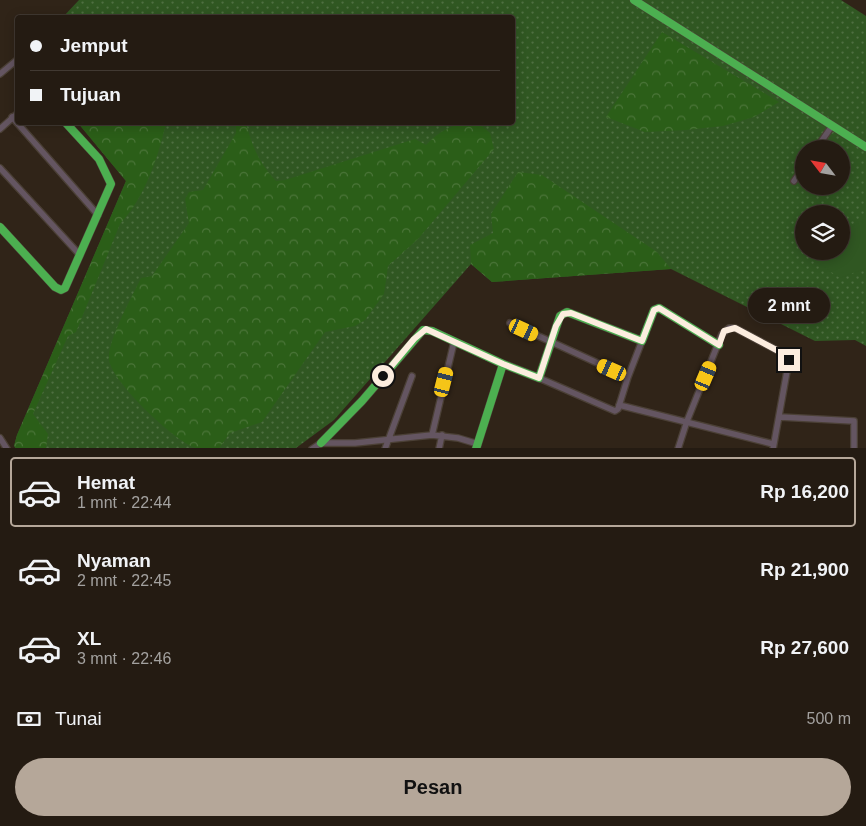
<!DOCTYPE html>
<html lang="id">
<meta charset="utf-8">
<style>
body{margin:0;font-family:Arial,sans-serif;background:#2c241b;color:#f1f3f6;height:100vh;display:flex;flex-direction:column;font-size:19px;white-space:nowrap}
*{box-sizing:border-box;margin:0}
p{font-size:16px;color:#a3a19f}
.icon{flex:none;width:28px;height:28px;fill:none;stroke:currentColor;stroke-width:2;stroke-linecap:round;stroke-linejoin:round}
.map{position:relative;height:448px;overflow:hidden}
.side{display:flex;flex-direction:column;background:#241b12;flex:1}
.side>*{flex:none}
.guide{position:absolute;left:15px;top:15px;width:500px;height:110px;border-radius:5px;box-shadow:0 2px 12px #0003,0 0 0 1px #413932;display:grid;align-content:center;height:110px;padding:0 15px;background:#241b12}
.needle{width:32px;rotate:301deg}
.tools{position:absolute;left:795px;top:140px;display:grid;gap:10px}
.tools a{display:grid;place-items:center;width:55px;height:55px;border-radius:50%;background:#241b12;box-shadow:0 2px 12px #0003,0 0 0 1px #413932;font-size:25px}
.end{position:absolute;width:22px;height:22px;margin:-11px;border:6px solid #fceddf;background:#111;box-shadow:0 0 0 2px #111}
.from{border-radius:50%}
.bubble{position:absolute;height:35px;border-radius:18px;background:#241b12;box-shadow:0 2px 12px #0003,0 0 0 1px #413932;font-size:16px;font-weight:700;line-height:35px;text-align:center}
.car{position:absolute;width:15px;height:30px;margin:-15px -8px;border-radius:6px;box-shadow:0 0 4px 1px #0007;background:linear-gradient(#f5c518 24%,#345 0 40%,#f5c518 0 76%,#345 0 86%,#f5c518 0)}
.guide b{display:flex;align-items:center;gap:18px;height:48px;font-size:19px}
.guide b+b{border-top:1px solid #413932}
.guide i{width:12px;height:12px;background:#f1f3f6}
ul{padding:9px 0 0;list-style:none}
li{display:flex;align-items:center;gap:15px;height:70px;margin:0 10px 8px;padding:0 5px;border:2px solid transparent;border-radius:5px}
li div{flex:1}
li b{display:block;font-size:19px}
li em{font-style:normal;font-weight:700}
li.on{border-color:#b5a799}
li>.icon{width:45px;height:45px;stroke-width:1.5}
.pay{display:flex;align-items:center;gap:12px;height:55px;padding:0 15px;font-size:19px}
.pay p{margin-inline-start:auto}
.cta{display:flex;gap:10px;margin-top:auto;padding:10px 15px}
.cta a{flex:1;height:58px;border-radius:30px;background:#b5a799;color:#111;font-size:20px;font-weight:700;line-height:58px;text-align:center}
.map>svg:first-child{display:block}
.grass{fill:url(#grass-dots);fill-rule:evenodd}
.forest{fill:url(#forest-crowns)}
.park{fill:#305722}
.lines{fill:none;stroke-linecap:round;stroke-linejoin:round}
.street-casing{stroke:#4b4036;stroke-width:8}
.fast-casing{stroke:#4b4036;stroke-width:9}
.street{stroke:#645561;stroke-width:5.5}
.fast{stroke:#4caf50;stroke-width:8}
.route{stroke:#fceddf;stroke-width:6}
</style>
<div class="map">
<svg width="866" height="449" viewBox="0 0 866 449">
<defs>
<pattern id="grass-dots" width="8" height="8" patternUnits="userSpaceOnUse" patternTransform="scale(1.25)"><rect width="8" height="8" fill="#305722"/><path d="M2 2h.1M6 6h.1" fill="none" stroke="#4f6f42" stroke-width="1.8" stroke-linecap="round"/></pattern>
<pattern id="forest-crowns" width="20" height="18" patternUnits="userSpaceOnUse" patternTransform="scale(1.25)"><rect width="20" height="18" fill="#2b5e18"/><path d="M2 6a3 3 0 1 1 6 0M12 15a3 3 0 1 1 6 0" fill="none" stroke="#4b7539"/></pattern>
</defs>
<rect width="100%" height="100%" fill="#302418"/>
<path class="grass" d="M 79,0 L 841,0 L 866,16 L 866,346 L 855,340 L 815,341 L 671,269 L 492,282 L 471,264 L 334,420 L 296,448 L 16,449 L 14,446 L 17,435 L 126,181 L 78,123 L 512,122 L 512,18 L 63,17 ZM 804,149 L 841,149 L 841,186 L 804,186 ZM 804,214 L 841,214 L 841,251 L 804,251 Z"/>
<path class="forest" d="M 662,32 L 779,102 L 754,117 L 723,126 L 686,130 L 645,132 L 606,117 Z
M 78,123 L 166,123 C 158,158 145,197 120,224 L 76,332 L 68,336 L 33,414 L 48,434 L 46,448 L 16,448 L 14,446 L 17,435 L 126,181 Z
M 236,123 L 246,123 C 252,146 259,163 276,181 L 285,180 L 415,139 L 426,145 C 441,129 456,122 478,123 L 490,133 L 494,149 L 418,239 L 388,266 L 384,294 L 365,320 L 355,326 L 325,332 L 262,422 L 230,433 L 219,448 C 212,449 202,449 196,448 C 175,442 112,382 109,360 C 107,341 132,297 141,278 L 152,276 L 189,223 L 185,199 L 189,192 L 203,190 L 236,133 Z
M 518,172 L 542,175 L 657,252 L 671,269 L 492,282 L 471,264 L 470,245 L 493,233 L 491,214 Z"/>
<path class="park" d="M 866,218 L 866,268 L 840,278 L 808,256 L 815,251 L 841,251 L 841,234 Z"/>
<g class="lines">
<g class="street-casing">
<path id="street" d="M 0,74 L 18,59
M 12,117 L 98,215
M 0,129 L 18,113
M 816,149 L 832,126
M 0,168 L 80,255
M 794,181 L 804,167
M 510,323 L 628,377
M 539,378 L 615,411 L 618,409 L 628,377 L 642,341
M 619,405 L 773,444
M 780,417 L 854,421 L 854,449
M 432,435 L 454,342
M 0,438 L 7,449
M 312,449 L 321,443 L 355,443 L 432,435 L 458,438 L 478,444
M 385,449 L 412,376
M 439,449 L 442,435
M 678,449 L 687,421 L 722,334 L 729,328 L 735,328 L 784,354 L 789,360 L 773,449"/>
</g>
<g class="fast-casing">
<path id="fast" d="M 634,0 L 866,147
M 0,227 L 55,287 L 61,290 L 65,288 L 111,184 L 99,159 L 65,122
M 321,443 L 362,401 L 423,330 L 432,331 L 503,364
M 476,449 L 503,364 L 539,378 L 560,316 L 567,312 L 642,341 L 654,310 L 659,308 L 719,345"/>
</g>
<use href="#street" class="street"/>
<use href="#fast" class="fast"/>
</g>
<g class="lines">
<path class="route" d="M 383,376 L 414,339 L 426,329 L 503,364 L 539,378 L 556,326 L 563,314 L 571,313 L 642,341 L 654,310 L 659,308 L 719,345 L 724,331 L 735,328 L 784,354 L 789,360"/>
</g>
</svg>
<div class="tools">
<a><svg class="needle" viewBox="-14 -14 28 28"><path d="M0-13l5 13h-10z" fill="#e53935"/><path d="M0 13l5-13h-10z" fill="#a3a19f"/></svg></a>
<a><svg class="icon" aria-label="layers" viewBox="0 0 24 24"><path d="M12 4l9 5-9 5-9-5zM3 14l9 5 9-5"/></svg></a>
</div>
<i class="end from" style="left:383px;top:376px"></i>
<i class="end" style="left:789px;top:360px"></i>
<div class="bubble" style="left:748px;top:288px;width:82px">2 mnt</div>
<i class="car" style="left:524px;top:330px;rotate:115deg"></i>
<i class="car" style="left:612px;top:370px;rotate:294deg"></i>
<i class="car" style="left:706px;top:376px;rotate:23deg"></i>
<i class="car" style="left:444px;top:382px;rotate:14deg"></i>
<div class="guide">
<b><i class="from"></i>Jemput</b>
<b><i></i>Tujuan</b>
</div>
</div>
<section class="side">
<ul>
<li class="on"><svg class="icon" aria-label="car" viewBox="0 0 24 24"><path d="M5 17H2v-5l4-1 3-4h7l3 4 3 1v5h-3M9 17h6M6 11h13"/><circle cx="7" cy="17" r="2"/><circle cx="17" cy="17" r="2"/></svg><div><b>Hemat</b><p>1 mnt · 22:44</p></div><em>Rp 16,200</em></li>
<li><svg class="icon" aria-label="car" viewBox="0 0 24 24"><path d="M5 17H2v-5l4-1 3-4h7l3 4 3 1v5h-3M9 17h6M6 11h13"/><circle cx="7" cy="17" r="2"/><circle cx="17" cy="17" r="2"/></svg><div><b>Nyaman</b><p>2 mnt · 22:45</p></div><em>Rp 21,900</em></li>
<li><svg class="icon" aria-label="car" viewBox="0 0 24 24"><path d="M5 17H2v-5l4-1 3-4h7l3 4 3 1v5h-3M9 17h6M6 11h13"/><circle cx="7" cy="17" r="2"/><circle cx="17" cy="17" r="2"/></svg><div><b>XL</b><p>3 mnt · 22:46</p></div><em>Rp 27,600</em></li>
</ul>
<div class="pay"><svg class="icon" aria-label="cash" viewBox="0 0 24 24"><path d="M3 7h18v10H3z"/><circle cx="12" cy="12" r="2"/></svg>Tunai<p>500 m</p></div>
<div class="cta"><a>Pesan</a></div>
</section>
